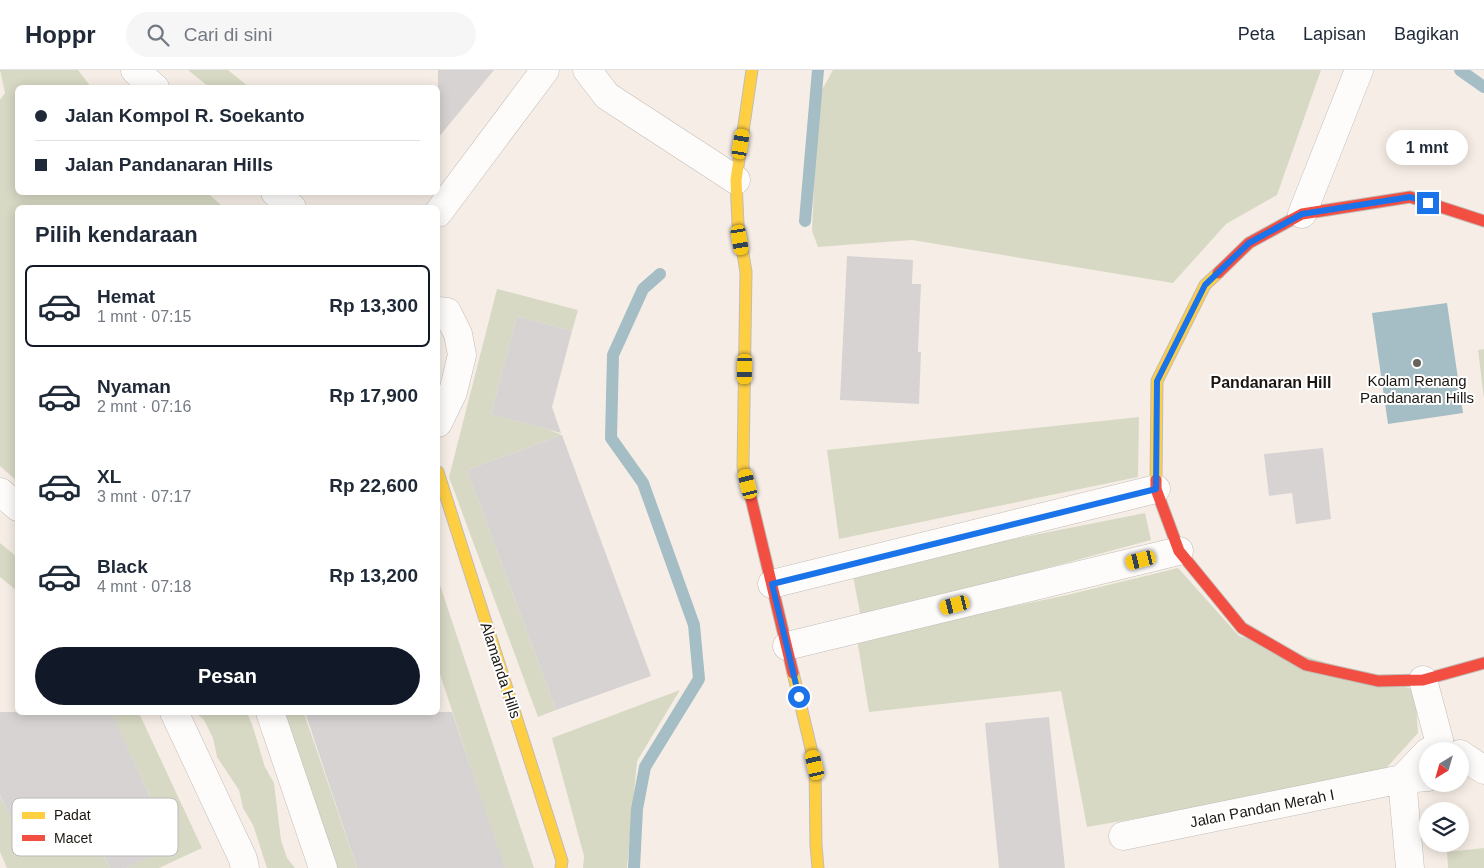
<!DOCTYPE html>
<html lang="id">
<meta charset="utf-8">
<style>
body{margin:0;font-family:Helvetica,sans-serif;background:#f6f6f7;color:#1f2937;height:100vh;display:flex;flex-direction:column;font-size:19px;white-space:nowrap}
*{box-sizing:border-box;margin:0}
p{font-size:16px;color:#747a83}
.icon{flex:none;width:28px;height:28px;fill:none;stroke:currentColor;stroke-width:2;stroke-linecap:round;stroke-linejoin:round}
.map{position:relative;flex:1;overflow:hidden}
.panel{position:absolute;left:15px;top:135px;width:425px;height:510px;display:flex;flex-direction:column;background:#fff;border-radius:8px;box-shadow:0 2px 12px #0003}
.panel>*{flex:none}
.hud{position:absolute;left:15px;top:15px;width:425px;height:110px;border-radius:8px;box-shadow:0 2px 12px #0003;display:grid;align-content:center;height:110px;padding:0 20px;background:#fff}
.needle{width:32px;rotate:217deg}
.controls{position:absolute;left:1419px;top:672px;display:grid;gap:10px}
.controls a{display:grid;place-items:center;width:50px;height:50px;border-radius:50%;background:#fff;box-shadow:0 2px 12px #0003;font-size:25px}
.end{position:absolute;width:22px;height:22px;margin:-11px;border:6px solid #1a73e8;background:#fff;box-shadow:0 0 0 2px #fff}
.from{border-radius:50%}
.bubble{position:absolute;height:35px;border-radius:18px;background:#fff;box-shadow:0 2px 12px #0003;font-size:16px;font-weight:700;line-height:35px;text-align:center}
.car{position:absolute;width:15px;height:30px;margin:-15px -8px;border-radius:6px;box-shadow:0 0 4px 1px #0007;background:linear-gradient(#f5c518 24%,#345 0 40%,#f5c518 0 76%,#345 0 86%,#f5c518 0)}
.hud b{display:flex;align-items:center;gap:18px;height:48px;font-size:19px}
.hud b+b{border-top:1px solid #e0e1e3}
.hud i{width:12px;height:12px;background:#1f2937}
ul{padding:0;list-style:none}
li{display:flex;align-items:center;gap:15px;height:82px;margin:0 10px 8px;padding:0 10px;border:2px solid transparent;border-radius:8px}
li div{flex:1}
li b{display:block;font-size:19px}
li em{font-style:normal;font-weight:700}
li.active{border-color:#111827}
li>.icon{width:45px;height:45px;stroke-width:1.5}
h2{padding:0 20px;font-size:22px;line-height:60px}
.action{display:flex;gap:10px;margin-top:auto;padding:10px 20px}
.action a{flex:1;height:58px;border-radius:30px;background:#111827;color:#fff;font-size:20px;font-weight:700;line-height:58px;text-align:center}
header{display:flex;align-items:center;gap:30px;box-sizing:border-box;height:70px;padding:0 25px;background:#fff;border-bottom:1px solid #e0e1e3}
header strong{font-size:24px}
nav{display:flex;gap:28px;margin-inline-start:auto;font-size:18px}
.search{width:350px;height:45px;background:#f6f6f7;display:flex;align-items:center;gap:12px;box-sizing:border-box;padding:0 18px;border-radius:28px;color:#747a83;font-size:19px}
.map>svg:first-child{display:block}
.green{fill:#d7d9c4}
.water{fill:#a5bdc4}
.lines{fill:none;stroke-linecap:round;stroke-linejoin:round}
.stream{stroke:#a5bdc4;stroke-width:12}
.building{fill:#d7d3d3}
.street-casing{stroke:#c2bcb6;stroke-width:29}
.slow-casing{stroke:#c2bcb6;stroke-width:13}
.jam-casing{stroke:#c2bcb6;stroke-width:13}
.street{stroke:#fefcfb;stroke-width:28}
.slow{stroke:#ffcf43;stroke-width:11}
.jam{stroke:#f24e42;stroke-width:11}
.route{stroke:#1a73e8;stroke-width:6}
.poi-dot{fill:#68625c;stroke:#fff;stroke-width:2}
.labels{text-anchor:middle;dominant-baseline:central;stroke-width:4;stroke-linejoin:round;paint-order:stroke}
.poi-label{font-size:15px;fill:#1b1611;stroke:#fff}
.street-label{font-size:15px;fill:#1b1611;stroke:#fff}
.neighbourhood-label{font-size:16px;font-weight:bold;fill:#1b1611;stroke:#fff}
.key{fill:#fff;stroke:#bbb9b8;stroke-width:1}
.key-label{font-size:14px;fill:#1b1611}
</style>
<header>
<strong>Hoppr</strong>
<div class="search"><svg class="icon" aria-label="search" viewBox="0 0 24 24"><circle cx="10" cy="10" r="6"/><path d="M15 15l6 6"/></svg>Cari di sini</div>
<nav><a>Peta</a><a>Lapisan</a><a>Bagikan</a></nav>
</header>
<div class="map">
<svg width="1484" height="798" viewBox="0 0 1484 798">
<rect width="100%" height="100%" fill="#f6eee6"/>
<path class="green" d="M 0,0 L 78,0 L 91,17 L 18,18 L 18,122 L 208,123 L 223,137 L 18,138 L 17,411 L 0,396 L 0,30 L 5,23 Z
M 188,0 L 228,0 L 249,17 L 209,17 Z
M 833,0 L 1321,0 L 1277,125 L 1226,154 L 1173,213 L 912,170 L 818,177 L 812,161 L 818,27 Z
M 497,219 L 578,240 L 572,261 L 517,246 L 491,344 L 547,359 L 562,365 L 467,400 L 556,640 L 538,647 L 449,407 Z
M 1484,279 L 1484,329 L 1478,280 Z
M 1139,347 L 1138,407 L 839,469 L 827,380 Z
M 1145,443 L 1151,470 L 861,548 L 852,501 Z
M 0,473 L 17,487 L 17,521 L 0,507 Z
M 1178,498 L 1239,566 L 1415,620 L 1418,663 L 1379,706 L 1087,757 L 1061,621 L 869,642 L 857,569 L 1067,525 Z
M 438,509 L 534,798 L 504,798 L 438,598 Z
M 680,620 L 637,691 L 627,798 L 583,798 L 584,786 L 552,668 Z
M 111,643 L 139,643 L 202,778 L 159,798 L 126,798 L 173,775 Z
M 196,643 L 247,643 L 252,654 L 265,697 L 274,713 L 281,770 L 287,788 L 295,798 L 267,798 L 253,755 L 243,738 L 239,720 L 217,687 L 213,668 L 204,650 Z
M 283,643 L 304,643 L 357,798 L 335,798 Z
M 0,726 L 22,772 L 83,743 L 110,798 L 7,798 L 0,782 Z
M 1484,778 L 1484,798 L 1448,798 L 1447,782 Z"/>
<path class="water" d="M 1447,233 L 1463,343 L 1388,354 L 1372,243 Z"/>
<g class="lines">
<path class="stream" d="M 1460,0 L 1484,17
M 805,151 L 818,0
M 634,798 L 637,739 L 645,697 L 699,609 L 694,555 L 643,413 L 611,368 L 613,285 L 643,219 L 660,204"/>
</g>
<path class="building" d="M 438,0 L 494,0 L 438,68 Z
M 847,186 L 913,190 L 912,214 L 921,214 L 918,282 L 921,282 L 919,334 L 840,330 Z
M 517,246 L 572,261 L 552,337 L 561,363 L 491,344 Z
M 562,365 L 651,606 L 556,640 L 467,400 Z
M 1323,378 L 1331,449 L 1296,454 L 1292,423 L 1269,426 L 1264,384 Z
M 0,642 L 111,642 L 173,776 L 126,798 L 110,798 L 84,743 L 21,772 L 0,725 Z
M 305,642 L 452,642 L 505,798 L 357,798 Z
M 1049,647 L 1065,798 L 999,798 L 985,653 Z"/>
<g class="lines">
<g class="street-casing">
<path id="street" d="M 135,0 L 155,18
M 587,0 L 607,26 L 736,110
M 275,122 L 292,138
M 438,143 L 545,0
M 1302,144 L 1359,0
M 438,241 L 447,242 L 458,264 L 462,285 L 453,322 L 438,353
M 0,422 L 18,437
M 772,514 L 1156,419
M 787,576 L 1179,481
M 1423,610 L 1439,670
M 174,642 L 243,789 L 245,798
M 270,642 L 323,798
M 1460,684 L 1484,700
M 1123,766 L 1402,709 L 1428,707
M 1410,798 L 1402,709 L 1428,682"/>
</g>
<g class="slow-casing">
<path id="slow" d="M 438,402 L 562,791 L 561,798
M 1156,410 L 1157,311 L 1205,215 L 1218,203
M 749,420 L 743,397 L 746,202 L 738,154 L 736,110 L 752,0
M 793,603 L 815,695 L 816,775 L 818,798"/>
</g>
<g class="jam-casing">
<path id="jam" d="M 1218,203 L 1249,173 L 1302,144 L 1410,127 L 1484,151
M 1156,410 L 1156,419 L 1179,481 L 1242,558 L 1306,595 L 1378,611 L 1423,610 L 1484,593
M 749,420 L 793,603"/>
</g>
<use href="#street" class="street"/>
<use href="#slow" class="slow"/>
<use href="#jam" class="jam"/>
</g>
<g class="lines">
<path class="route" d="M 799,627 L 772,514 L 1156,419 L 1157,311 L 1205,215 L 1249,173 L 1302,144 L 1410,127 L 1428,133"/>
</g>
<circle class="poi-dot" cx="1417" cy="293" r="5"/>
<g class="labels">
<g class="poi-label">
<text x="1417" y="310">Kolam Renang<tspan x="1417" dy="17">Pandanaran Hills</tspan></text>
</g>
<g class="street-label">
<text transform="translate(501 600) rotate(72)">Alamanda Hills</text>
<text transform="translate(1262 738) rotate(-11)">Jalan Pandan Merah I</text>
</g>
<g class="neighbourhood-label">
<text x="1271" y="312">Pandanaran Hill</text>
</g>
</g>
<rect x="12" y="728" width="166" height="58" rx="8" class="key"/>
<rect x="22" y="742" width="23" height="7" fill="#ffcf43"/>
<rect x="22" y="765" width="23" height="6" fill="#f24e42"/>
<g class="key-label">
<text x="54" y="750">Padat</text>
<text x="54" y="773">Macet</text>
</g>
</svg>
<div class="controls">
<a><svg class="needle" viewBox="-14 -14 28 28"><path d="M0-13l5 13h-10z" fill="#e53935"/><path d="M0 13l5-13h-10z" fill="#747a83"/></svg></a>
<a><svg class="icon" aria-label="layers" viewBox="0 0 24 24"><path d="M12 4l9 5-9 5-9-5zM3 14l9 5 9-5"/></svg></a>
</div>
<i class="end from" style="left:799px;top:627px"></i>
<i class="end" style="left:1428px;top:133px"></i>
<div class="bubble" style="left:1386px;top:60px;width:82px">1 mnt</div>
<i class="car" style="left:741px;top:74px;rotate:9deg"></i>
<i class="car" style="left:740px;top:170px;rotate:170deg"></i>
<i class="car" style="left:745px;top:299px;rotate:181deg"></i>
<i class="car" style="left:748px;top:414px;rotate:346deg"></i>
<i class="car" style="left:1141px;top:490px;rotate:256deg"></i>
<i class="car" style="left:955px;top:535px;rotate:256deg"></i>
<i class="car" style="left:815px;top:695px;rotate:347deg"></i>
<div class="hud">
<b><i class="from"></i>Jalan Kompol R. Soekanto</b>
<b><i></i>Jalan Pandanaran Hills</b>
</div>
<section class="panel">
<h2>Pilih kendaraan</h2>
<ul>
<li class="active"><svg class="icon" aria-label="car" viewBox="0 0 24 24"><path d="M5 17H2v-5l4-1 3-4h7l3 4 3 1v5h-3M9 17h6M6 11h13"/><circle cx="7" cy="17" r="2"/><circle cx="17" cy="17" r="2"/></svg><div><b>Hemat</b><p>1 mnt · 07:15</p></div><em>Rp 13,300</em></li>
<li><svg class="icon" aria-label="car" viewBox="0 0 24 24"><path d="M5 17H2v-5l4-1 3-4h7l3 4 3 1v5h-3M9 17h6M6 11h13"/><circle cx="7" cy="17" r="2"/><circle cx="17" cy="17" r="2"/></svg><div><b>Nyaman</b><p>2 mnt · 07:16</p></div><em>Rp 17,900</em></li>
<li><svg class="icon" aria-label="car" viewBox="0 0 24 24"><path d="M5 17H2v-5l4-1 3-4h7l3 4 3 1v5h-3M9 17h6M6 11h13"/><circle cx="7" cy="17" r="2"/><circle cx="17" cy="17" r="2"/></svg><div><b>XL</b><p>3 mnt · 07:17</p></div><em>Rp 22,600</em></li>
<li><svg class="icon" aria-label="car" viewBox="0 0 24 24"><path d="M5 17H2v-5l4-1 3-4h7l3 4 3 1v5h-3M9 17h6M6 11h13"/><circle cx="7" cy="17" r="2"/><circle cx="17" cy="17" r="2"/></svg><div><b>Black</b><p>4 mnt · 07:18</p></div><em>Rp 13,200</em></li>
</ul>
<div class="action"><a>Pesan</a></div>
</section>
</div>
